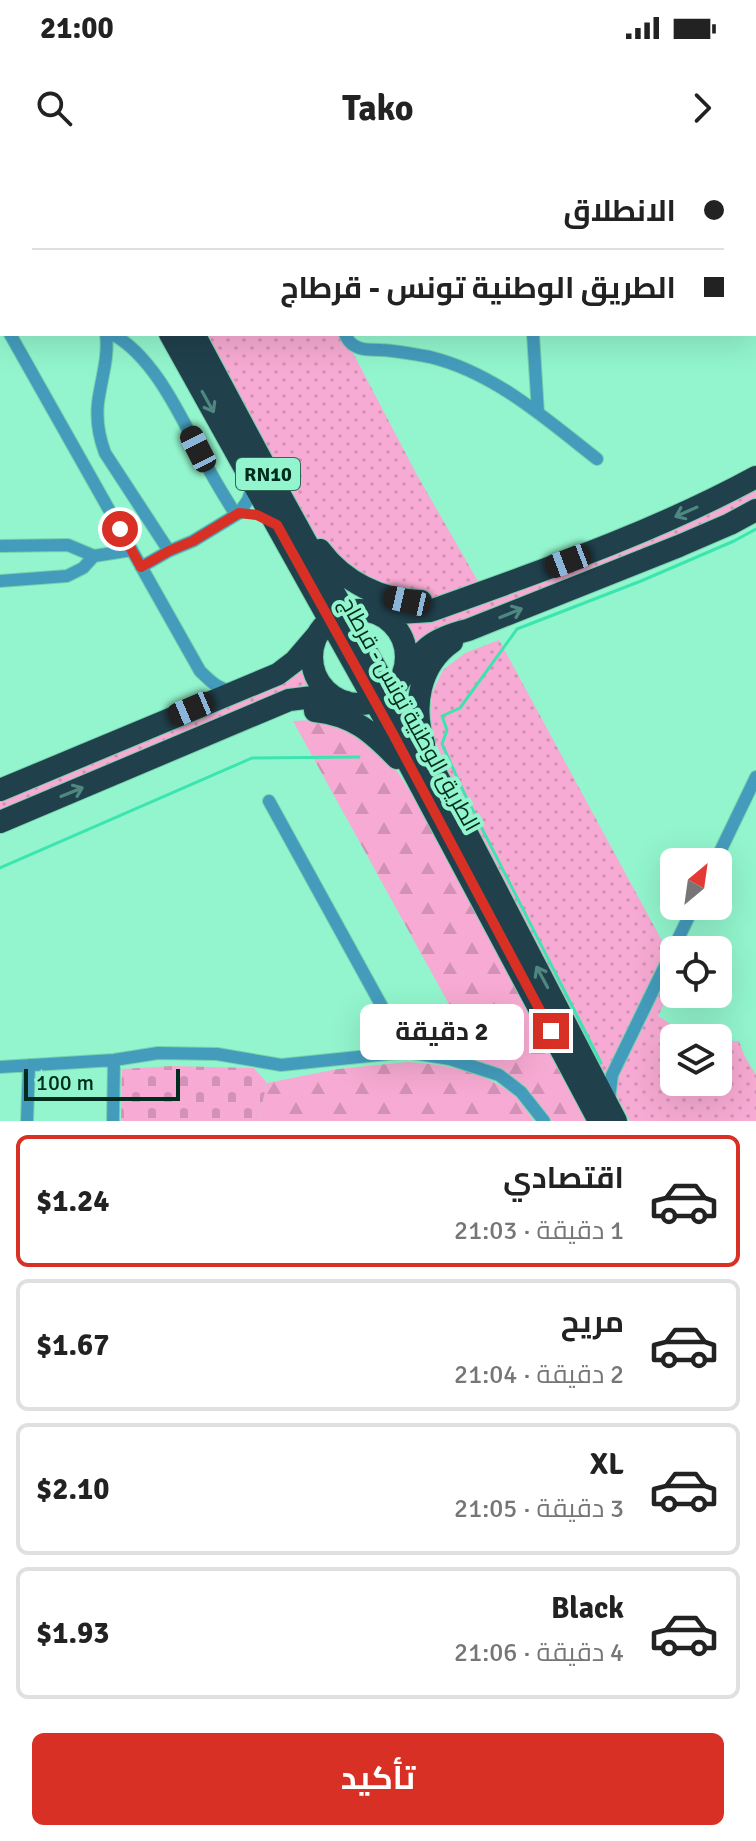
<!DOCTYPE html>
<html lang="ar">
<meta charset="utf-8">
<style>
body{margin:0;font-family:Signika,Cairo,sans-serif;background:#f6f6f6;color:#222;direction:rtl;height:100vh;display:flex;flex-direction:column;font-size:30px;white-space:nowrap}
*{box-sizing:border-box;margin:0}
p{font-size:26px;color:#767676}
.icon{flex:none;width:44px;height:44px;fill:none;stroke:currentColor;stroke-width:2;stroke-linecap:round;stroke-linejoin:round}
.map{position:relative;height:961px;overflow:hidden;direction:ltr}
.details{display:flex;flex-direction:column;background:#fff;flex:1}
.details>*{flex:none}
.banner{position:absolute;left:0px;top:0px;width:756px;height:176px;box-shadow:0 8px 32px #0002;direction:rtl;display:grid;align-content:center;height:176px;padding:0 32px;background:#fff}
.needle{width:52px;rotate:29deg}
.tools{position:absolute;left:660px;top:688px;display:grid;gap:16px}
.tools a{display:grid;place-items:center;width:72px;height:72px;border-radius:12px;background:#fff;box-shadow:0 8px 32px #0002;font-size:40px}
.scale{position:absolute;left:24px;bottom:20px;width:156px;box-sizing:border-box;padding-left:8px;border:4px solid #002c1e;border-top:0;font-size:22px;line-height:28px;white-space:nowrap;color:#002c1e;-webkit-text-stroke:6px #92f5cd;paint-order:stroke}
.end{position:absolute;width:36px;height:36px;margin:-18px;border:10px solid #d93025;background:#fff;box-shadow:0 0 0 4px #fff}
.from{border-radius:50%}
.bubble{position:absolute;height:56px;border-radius:12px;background:#fff;box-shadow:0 8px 32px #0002;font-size:26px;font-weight:700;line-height:56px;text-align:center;direction:rtl}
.car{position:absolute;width:24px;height:48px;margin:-24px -12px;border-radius:10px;box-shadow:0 0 6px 2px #0007;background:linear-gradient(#222 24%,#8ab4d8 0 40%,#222 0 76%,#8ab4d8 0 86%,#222 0)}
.banner b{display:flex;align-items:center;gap:28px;height:76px;font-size:30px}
.banner b+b{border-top:2px solid #e0e0e0}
.banner i{width:20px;height:20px;background:#222}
ul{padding:14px 0 0;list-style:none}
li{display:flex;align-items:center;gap:24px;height:132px;margin:0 16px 12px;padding:0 16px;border:4px solid #e0e0e0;border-radius:12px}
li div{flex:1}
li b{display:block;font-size:30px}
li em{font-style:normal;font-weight:700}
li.selected{border-color:#d93025}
li>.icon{width:72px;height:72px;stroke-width:1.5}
.button{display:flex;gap:16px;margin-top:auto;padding:16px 32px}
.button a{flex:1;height:92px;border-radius:12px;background:#d93025;color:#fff;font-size:32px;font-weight:700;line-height:92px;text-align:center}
.status{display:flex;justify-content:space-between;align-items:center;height:56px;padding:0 40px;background:#fff;direction:ltr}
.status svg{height:22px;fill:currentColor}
header{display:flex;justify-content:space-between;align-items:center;height:104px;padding:0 32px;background:#fff;font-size:36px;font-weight:700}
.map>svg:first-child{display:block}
.built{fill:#7decc1}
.grass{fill:url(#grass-dots)}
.forest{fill:url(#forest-firs)}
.cemetery{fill:url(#cemetery-stones)}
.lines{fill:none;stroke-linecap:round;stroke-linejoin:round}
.stream{stroke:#3ce5af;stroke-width:3}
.street-casing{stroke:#78d1ae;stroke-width:14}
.highway-casing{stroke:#78d1ae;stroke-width:24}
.street{stroke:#449cbd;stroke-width:12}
.highway{stroke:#20404c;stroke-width:22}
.oneway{stroke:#4e8880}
.route{stroke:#d93025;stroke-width:10}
.labels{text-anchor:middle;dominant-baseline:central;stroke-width:8;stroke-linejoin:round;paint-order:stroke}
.shield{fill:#92f5cd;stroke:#2c6852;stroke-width:2}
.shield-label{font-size:20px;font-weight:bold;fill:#002c1e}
.street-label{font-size:22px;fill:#002c1e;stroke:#92f5cd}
</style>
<div class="status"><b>21:00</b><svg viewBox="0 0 49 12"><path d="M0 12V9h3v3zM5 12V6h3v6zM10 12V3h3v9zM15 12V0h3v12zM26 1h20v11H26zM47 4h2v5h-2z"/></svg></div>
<header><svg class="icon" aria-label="forward" viewBox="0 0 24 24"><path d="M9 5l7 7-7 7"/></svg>Tako<svg class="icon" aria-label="search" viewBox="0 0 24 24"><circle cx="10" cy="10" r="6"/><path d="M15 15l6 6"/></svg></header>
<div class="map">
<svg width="756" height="961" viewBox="0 0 756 961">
<defs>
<pattern id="grass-dots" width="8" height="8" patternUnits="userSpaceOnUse" patternTransform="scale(2)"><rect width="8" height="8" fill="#f7aad3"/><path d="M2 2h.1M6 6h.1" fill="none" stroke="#d292b5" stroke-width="1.8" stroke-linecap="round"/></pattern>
<pattern id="forest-firs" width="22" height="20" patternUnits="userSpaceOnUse" patternTransform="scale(2)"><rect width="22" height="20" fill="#f7aad3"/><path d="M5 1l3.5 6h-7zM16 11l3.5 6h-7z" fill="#d292b5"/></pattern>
<pattern id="cemetery-stones" width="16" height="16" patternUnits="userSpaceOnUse" patternTransform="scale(2)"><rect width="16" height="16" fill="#f7aad3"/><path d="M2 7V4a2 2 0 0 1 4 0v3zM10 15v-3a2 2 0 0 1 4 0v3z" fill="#d292b5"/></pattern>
</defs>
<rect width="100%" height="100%" fill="#92f5cd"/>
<path class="built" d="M 554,0 L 693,0 L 693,2 L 553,2 Z"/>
<path class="grass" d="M 106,0 L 250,0 L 251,2 L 107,2 Z
M 203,174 L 343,174 L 417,315 L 479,423 L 443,438 L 406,438 L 330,398 L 285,326 Z
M 756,324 L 756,342 L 412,488 L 399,460 Z
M 499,480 L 674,803 L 674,823 L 658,856 L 692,878 L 674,878 L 674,922 L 718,922 L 718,881 L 739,881 L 744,895 L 756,915 L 756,961 L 630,961 L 460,640 L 432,574 L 430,557 L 432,533 L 443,510 L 465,493 Z
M 304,503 L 309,519 L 317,532 L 0,655 L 0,637 Z"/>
<path class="forest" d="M 315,560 L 353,571 L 393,605 L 429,661 L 590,961 L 551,961 L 525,929 L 415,884 L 461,866 L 293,561 Z
M 408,902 C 444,904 487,912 515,936 C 522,943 528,953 534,961 L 258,961 L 267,923 L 338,909 Z"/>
<path class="cemetery" d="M 172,906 L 254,908 L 267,923 L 258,961 L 121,961 L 122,909 Z"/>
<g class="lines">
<path class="stream" d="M 0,708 L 252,598 L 359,597
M 601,903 L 466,637 L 442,584 L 447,570 L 442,556 L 460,548 L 517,469 L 641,421 L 734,381 L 756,369"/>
<g class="street-casing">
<path id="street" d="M 257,0 L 258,2
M 543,2 L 543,0
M 754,106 L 756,106
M 0,156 L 2,160
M 10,174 L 200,511 C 210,521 218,529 232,531
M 106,174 C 109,198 101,219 98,243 C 96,261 99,277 105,293 L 169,391
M 112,174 C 156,197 184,264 207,306 C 216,323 226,339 236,355
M 345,174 C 348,180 350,184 357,187 C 364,191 373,189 381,190 C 397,191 414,194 430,197 C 495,213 546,259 597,299
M 533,174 L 538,253
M 0,386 L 68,385 L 94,396 L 132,390
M 141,407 L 169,391 L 193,381 L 239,353 L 248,340 L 253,324
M 0,421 L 67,416 L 83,408 L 94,396
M 269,641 L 407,892
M 715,702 L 756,617
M 0,907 L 114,900 L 158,893 L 217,894 L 281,905 L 407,892 L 450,899 L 499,915 L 521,932 L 544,961
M 609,940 L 612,915 L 694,746
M 27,961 L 29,905
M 113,961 L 114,900"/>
</g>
<g class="highway-casing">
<path id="highway" d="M 70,0 L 72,2
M 94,0 L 95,2
M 170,174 L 393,574 L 599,961
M 194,174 L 279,333 L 407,565 L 431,604 L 616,961
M 320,390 C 343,421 381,441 421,441
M312 497a47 47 0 1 1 94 0a47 47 0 1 1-94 0Z
M 373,452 L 399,453 L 430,451 C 541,411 653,373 756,317
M 400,520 C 422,490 430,479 468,470 L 679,386 L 730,364 L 756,350
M 315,551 C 353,555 372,572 397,598
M 424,584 C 412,547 419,505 452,482
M 0,630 L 278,514 L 295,501 L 319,473
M 0,662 L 289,540 L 313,537 L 346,542"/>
</g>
<use href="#street" class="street"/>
<use href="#highway" class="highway"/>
</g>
<defs><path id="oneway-shaft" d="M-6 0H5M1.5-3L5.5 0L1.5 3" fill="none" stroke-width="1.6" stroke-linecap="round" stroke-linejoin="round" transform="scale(2)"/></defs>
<g class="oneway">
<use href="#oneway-shaft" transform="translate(208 242) rotate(61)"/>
<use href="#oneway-shaft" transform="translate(686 352) rotate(156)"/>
<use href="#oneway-shaft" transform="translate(511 453) rotate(-22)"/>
<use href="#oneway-shaft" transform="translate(72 632) rotate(-22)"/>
<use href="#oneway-shaft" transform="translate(542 817) rotate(-118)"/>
</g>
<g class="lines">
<path class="route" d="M 120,369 L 141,407 L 169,391 L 193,381 L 239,353 L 257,355 L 277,365 L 393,574 L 551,871"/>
</g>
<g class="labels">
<rect class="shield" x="236" y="298" width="64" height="32" rx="6"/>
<g class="shield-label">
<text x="268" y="314">RN10</text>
</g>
<g class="street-label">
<text transform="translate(410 554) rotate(61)">الطريق الوطنية تونس - قرطاج</text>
</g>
</g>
</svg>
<div class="tools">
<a><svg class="needle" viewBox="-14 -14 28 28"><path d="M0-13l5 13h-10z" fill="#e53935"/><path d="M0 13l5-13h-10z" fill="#767676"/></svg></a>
<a><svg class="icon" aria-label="locate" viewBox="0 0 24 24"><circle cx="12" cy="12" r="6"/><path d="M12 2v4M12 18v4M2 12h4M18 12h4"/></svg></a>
<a><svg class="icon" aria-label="layers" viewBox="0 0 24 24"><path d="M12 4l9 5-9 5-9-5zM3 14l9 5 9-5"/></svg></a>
</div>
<div class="scale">100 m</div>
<i class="end from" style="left:120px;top:369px"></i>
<i class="end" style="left:551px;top:871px"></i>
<div class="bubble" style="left:360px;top:844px;width:164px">2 دقيقة</div>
<i class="car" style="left:198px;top:289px;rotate:333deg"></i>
<i class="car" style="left:568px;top:401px;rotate:249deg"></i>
<i class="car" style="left:407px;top:441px;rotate:283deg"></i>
<i class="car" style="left:191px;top:549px;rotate:247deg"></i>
<div class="banner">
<b><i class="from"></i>الانطلاق</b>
<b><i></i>الطريق الوطنية تونس - قرطاج</b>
</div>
</div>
<section class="details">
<ul>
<li class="selected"><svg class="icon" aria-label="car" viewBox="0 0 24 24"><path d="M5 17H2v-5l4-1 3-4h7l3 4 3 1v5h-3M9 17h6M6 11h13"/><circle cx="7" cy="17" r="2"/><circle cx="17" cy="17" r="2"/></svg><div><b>اقتصادي</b><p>1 دقيقة · 21:03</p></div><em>$1.24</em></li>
<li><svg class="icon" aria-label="car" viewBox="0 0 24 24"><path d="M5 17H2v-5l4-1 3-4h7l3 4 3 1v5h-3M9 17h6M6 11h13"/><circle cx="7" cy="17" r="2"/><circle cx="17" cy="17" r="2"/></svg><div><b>مريح</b><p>2 دقيقة · 21:04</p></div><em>$1.67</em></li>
<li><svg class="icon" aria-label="car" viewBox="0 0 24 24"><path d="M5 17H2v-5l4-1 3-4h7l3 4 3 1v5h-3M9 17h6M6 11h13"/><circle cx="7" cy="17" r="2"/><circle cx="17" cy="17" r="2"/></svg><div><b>XL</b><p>3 دقيقة · 21:05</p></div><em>$2.10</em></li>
<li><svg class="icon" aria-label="car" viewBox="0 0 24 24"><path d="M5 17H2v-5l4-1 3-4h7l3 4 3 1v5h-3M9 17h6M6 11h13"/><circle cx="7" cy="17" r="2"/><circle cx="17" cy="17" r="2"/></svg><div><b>Black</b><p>4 دقيقة · 21:06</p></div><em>$1.93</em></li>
</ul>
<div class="button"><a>تأكيد</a></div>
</section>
